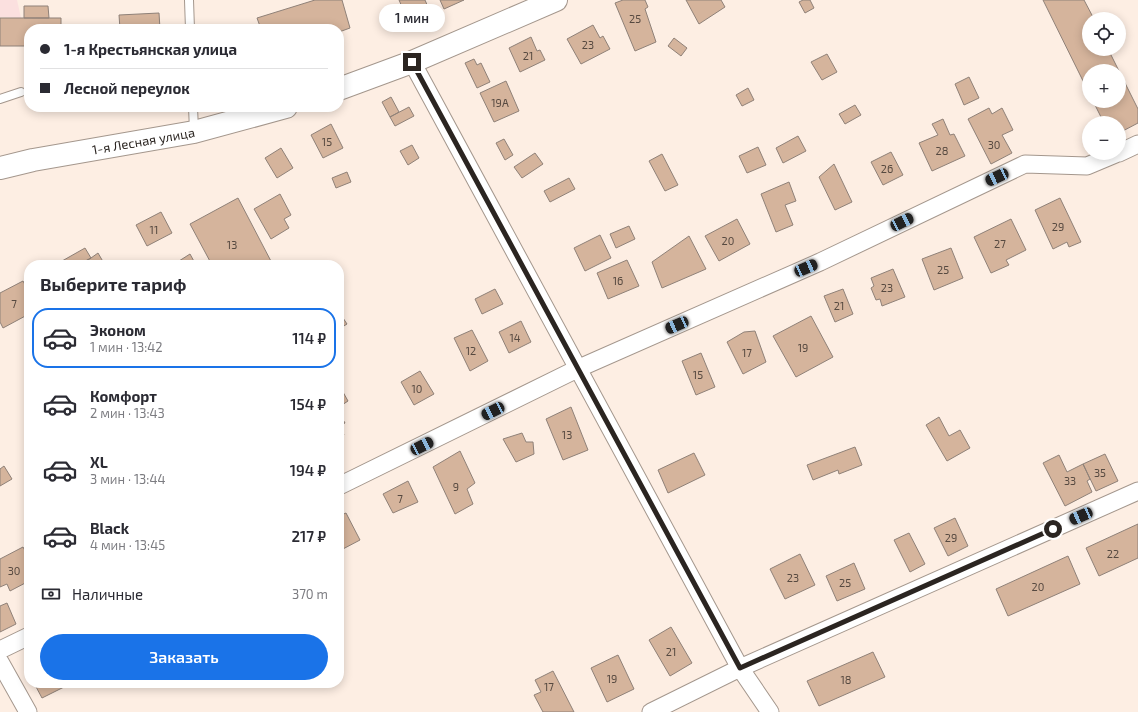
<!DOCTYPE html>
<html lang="ru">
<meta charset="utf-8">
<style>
body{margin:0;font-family:"Exo 2",sans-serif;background:#f2f2f3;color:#2b2b33;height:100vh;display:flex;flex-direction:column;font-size:15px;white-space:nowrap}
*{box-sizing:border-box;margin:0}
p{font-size:13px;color:#7c7c81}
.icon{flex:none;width:22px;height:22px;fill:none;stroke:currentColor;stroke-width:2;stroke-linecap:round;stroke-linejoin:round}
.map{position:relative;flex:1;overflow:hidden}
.drawer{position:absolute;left:24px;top:260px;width:320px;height:428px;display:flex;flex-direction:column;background:#fff;border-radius:16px;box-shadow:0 2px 10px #0003}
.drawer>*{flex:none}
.top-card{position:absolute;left:24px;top:24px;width:320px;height:88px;border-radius:16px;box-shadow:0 2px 10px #0003;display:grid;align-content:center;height:88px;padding:0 16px;background:#fff}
.fabs{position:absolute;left:1082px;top:12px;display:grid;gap:8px}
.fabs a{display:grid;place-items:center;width:44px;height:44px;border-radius:50%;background:#fff;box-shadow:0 2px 10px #0003;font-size:20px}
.end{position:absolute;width:18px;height:18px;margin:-9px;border:5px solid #2b2521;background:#fff;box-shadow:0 0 0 2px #fff}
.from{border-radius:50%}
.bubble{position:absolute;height:28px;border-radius:14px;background:#fff;box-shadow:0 2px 10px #0003;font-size:13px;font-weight:600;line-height:28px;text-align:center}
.car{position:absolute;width:12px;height:24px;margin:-12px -6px;border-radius:5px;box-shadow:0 0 3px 1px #0007;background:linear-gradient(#222 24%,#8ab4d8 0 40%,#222 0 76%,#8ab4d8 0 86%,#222 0)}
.top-card b{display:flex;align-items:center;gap:14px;height:38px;font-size:15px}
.top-card b+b{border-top:1px solid #e1e1e2}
.top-card i{width:10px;height:10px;background:#2b2b33}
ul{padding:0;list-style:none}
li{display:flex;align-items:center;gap:12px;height:60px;margin:0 8px 6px;padding:0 8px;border:2px solid transparent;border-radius:16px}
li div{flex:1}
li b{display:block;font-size:15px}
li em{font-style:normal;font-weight:600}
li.on{border-color:#1a73e8}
li>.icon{width:36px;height:36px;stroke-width:1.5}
h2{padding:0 16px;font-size:18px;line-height:48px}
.pay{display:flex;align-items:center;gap:10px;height:44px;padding:0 16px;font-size:15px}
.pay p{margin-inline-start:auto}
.primary-button{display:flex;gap:8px;margin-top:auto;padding:8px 16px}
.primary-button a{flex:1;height:46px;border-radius:24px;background:#1a73e8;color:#fff;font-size:16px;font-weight:600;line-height:46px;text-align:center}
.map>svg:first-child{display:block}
.industrial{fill:#fbe0df}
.building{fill:#d5b49c;stroke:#8f8178}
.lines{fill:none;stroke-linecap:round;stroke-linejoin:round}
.service-casing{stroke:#a4978d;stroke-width:10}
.minor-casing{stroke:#a4978d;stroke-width:19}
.secondary-casing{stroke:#a4978d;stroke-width:24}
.service{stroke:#fff;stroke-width:8}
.minor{stroke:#fff;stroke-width:17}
.secondary{stroke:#fff;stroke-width:22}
.route{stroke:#2b2521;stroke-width:5}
.labels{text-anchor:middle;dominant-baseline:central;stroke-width:3;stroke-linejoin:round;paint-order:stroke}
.number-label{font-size:11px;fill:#564940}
.street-label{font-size:13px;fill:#2b2521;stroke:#fefefe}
</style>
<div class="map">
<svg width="1138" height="712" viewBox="0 0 1138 712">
<rect width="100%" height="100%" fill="#fdeee3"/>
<path class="industrial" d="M 0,0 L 17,0 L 21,18 L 0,17 Z"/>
<path class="building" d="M 315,0 L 342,0 L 350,28 L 339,32 L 339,29 L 261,29 L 257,18 Z
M 399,0 L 425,0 L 431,14 L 414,22 L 410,15 L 406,16 Z
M 440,0 L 464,0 L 444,9 Z
M 623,0 L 645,0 L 648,7 L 645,9 L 656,42 L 635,51 L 615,3 Z
M 686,0 L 721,0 L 725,7 L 699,24 Z
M 803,0 L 810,0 L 814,8 L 805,13 L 799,2 Z
M 1043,0 L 1084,0 L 1094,19 L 1089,19 L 1089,49 L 1108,49 L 1138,109 L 1138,123 L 1119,133 L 1119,123 L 1104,123 L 1093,101 L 1119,101 L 1119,71 L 1089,71 L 1089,93 Z
M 24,6 L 48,6 L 49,18 L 24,18 Z
M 159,13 L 160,29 L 120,29 L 119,15 Z
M 0,18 L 61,18 L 61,29 L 29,29 L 29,46 L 0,46 Z
M 593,25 L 600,38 L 603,36 L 610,49 L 581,64 L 567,39 Z
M 531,37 L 537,51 L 540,50 L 545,60 L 520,72 L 509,48 Z
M 674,38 L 687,48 L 681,56 L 668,46 Z
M 827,54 L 837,72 L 822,80 L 811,62 Z
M 474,59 L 477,65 L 481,63 L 490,82 L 477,88 L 465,63 Z
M 969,77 L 979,98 L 964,105 L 955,84 Z
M 506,81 L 519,111 L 494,122 L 480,93 Z
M 748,88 L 754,100 L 742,106 L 736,95 Z
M 391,97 L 399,112 L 390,117 L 382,102 Z
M 855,105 L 861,115 L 845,124 L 839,114 Z
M 409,107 L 414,116 L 395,126 L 390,117 Z
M 989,108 L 992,114 L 1002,108 L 1013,130 L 1002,135 L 1012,153 L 991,164 L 968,119 Z
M 943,119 L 950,135 L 954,134 L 965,156 L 932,171 L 919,143 L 938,135 L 932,124 Z
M 331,124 L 343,148 L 323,158 L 311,135 Z
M 798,136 L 806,151 L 783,163 L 776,148 Z
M 504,139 L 513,155 L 505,160 L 496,143 Z
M 412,145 L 419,158 L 408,165 L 400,151 Z
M 758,147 L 766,165 L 747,173 L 739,156 Z
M 281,148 L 293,168 L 277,178 L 265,158 Z
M 891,152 L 903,175 L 883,185 L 871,162 Z
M 535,153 L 543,164 L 522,178 L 514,167 Z
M 662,154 L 678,185 L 665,191 L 649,161 Z
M 834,164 L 852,202 L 835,210 L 819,177 Z
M 347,172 L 351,182 L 336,188 L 332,178 Z
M 569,178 L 575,189 L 550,202 L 544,191 Z
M 789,182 L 796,201 L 785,205 L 793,225 L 776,232 L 761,194 Z
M 280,194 L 291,215 L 284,219 L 289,228 L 271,239 L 254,209 Z
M 238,198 L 273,265 L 212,265 L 190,224 Z
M 1060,198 L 1081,242 L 1069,247 L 1067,242 L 1053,249 L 1035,210 Z
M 161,212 L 172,233 L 147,246 L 136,225 Z
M 737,219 L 750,244 L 719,261 L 705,236 Z
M 1011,219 L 1026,250 L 1006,260 L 1009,265 L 991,273 L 974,237 Z
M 629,226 L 635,239 L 616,248 L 610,234 Z
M 600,235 L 611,258 L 585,271 L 574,248 Z
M 689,236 L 706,269 L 662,288 L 652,262 Z
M 85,248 L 91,258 L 78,265 L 55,265 Z
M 951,248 L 963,278 L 934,290 L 922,259 Z
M 98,253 L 105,265 L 78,265 L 91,258 Z
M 190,254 L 196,265 L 182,265 L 179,261 Z
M 627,260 L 639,286 L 608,299 L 597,273 Z
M 893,269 L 905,297 L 882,306 L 880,299 L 876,300 L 871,288 L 874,286 L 871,278 Z
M 23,281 L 29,292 L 29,314 L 3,328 L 0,322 L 0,293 Z
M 495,289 L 503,304 L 482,314 L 475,299 Z
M 843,289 L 853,314 L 835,322 L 824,296 Z
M 339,312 L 347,324 L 339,329 Z
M 811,316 L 833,357 L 796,377 L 773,336 Z
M 521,321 L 531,342 L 509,353 L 499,332 Z
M 472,330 L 488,361 L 470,371 L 454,338 Z
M 755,331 L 766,362 L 743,374 L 727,342 L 744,332 Z
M 701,353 L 715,387 L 696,395 L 682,361 Z
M 420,371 L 434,394 L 414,405 L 401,382 Z
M 339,385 L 348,401 L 342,405 L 339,401 Z
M 571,407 L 588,450 L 563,460 L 546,419 Z
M 339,413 L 345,423 L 339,426 L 344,435 L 339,438 Z
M 939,417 L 949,436 L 960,430 L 970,448 L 947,461 L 926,425 Z
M 522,433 L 526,442 L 533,442 L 534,454 L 516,462 L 503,439 Z
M 855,447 L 862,465 L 839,474 L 838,470 L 813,480 L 807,465 Z
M 460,451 L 475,483 L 467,489 L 473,504 L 455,514 L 433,467 Z
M 694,453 L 705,475 L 668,493 L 658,470 Z
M 1105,454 L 1118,481 L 1096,491 L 1083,464 Z
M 1059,455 L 1067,472 L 1083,464 L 1090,479 L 1087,481 L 1092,492 L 1065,506 L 1043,463 Z
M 4,466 L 12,479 L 0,486 L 0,469 Z
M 408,481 L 418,502 L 393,513 L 383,494 Z
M 346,513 L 360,540 L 341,550 L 339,546 L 339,516 Z
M 955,518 L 968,546 L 948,556 L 934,528 Z
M 1138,524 L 1138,558 L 1099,576 L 1086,548 Z
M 909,533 L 925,564 L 910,572 L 894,540 Z
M 23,547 L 29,558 L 29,581 L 10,591 L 7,584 L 0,587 L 0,559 Z
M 800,554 L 815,585 L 785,599 L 770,569 Z
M 1068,556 L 1080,584 L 1008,616 L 996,589 Z
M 854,563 L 865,589 L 837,601 L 826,576 Z
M 7,603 L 16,624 L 0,632 L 0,606 Z
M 671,627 L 692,663 L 670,676 L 649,640 Z
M 873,652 L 885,677 L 819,706 L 807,681 Z
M 618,655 L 634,689 L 607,702 L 591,668 Z
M 553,671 L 574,712 L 543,712 L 534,695 L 541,692 L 535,680 Z
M 34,683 L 72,683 L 42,698 Z"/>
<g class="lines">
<g class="service-casing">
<path id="service" d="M 189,0 L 190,29
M 0,99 L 21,92
M 193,107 L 194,130"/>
</g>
<g class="minor-casing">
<path id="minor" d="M 412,62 L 740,668 L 770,712
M 1119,153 L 1138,144
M 339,486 L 577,369 L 820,262 L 1025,164 L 1087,166 L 1118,153
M 0,650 L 29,636
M 0,662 L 28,712
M 651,712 L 740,668 L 1138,491"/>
</g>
<g class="secondary-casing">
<g id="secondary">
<path d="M 339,89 L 412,62 L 556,0"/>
<path id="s1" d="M 0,168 L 33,160 L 194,132 L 286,107"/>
</g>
</g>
<use href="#service" class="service"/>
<use href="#minor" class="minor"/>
<use href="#secondary" class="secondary"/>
</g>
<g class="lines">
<path class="route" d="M 412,62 L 740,668 L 1053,529"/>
</g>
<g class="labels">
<g class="number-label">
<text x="635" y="18">25</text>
<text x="588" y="44">23</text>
<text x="528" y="55">21</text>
<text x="500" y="102">19А</text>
<text x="327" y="141">15</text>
<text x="994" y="144">30</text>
<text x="942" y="150">28</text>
<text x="887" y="168">26</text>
<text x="1058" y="226">29</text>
<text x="154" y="229">11</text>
<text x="728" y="240">20</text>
<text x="1000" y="243">27</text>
<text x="232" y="244">13</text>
<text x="943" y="269">25</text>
<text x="618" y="280">16</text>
<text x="887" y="287">23</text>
<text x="14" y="303">7</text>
<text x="839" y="305">21</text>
<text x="515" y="337">14</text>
<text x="803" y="347">19</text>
<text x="471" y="350">12</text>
<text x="747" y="352">17</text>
<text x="698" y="374">15</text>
<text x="417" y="388">10</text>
<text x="567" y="434">13</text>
<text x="1100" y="472">35</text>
<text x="1070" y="480">33</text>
<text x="456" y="486">9</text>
<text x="400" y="498">7</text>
<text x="951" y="537">29</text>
<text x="1113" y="553">22</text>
<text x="14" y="570">30</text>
<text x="793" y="577">23</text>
<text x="845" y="582">25</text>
<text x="1038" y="586">20</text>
<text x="671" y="651">21</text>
<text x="612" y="678">19</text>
<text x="846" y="679">18</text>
<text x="549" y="686">17</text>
</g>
<g class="street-label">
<text stroke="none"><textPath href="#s1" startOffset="146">1-я Лесная улица</textPath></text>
</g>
</g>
</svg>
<div class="fabs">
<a><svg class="icon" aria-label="locate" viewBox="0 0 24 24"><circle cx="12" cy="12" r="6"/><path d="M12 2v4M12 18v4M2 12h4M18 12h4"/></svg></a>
<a>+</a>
<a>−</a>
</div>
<i class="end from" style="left:1053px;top:529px"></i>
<i class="end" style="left:412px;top:62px"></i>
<div class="bubble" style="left:379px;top:4px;width:66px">1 мин</div>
<i class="car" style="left:997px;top:177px;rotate:245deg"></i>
<i class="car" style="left:902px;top:222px;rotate:64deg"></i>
<i class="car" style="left:806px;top:268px;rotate:66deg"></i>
<i class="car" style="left:677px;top:325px;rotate:246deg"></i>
<i class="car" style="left:493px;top:411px;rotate:243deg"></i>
<i class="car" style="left:422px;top:446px;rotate:63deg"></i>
<i class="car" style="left:1081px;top:516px;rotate:246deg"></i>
<div class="top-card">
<b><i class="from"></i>1-я Крестьянская улица</b>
<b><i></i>Лесной переулок</b>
</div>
<section class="drawer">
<h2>Выберите тариф</h2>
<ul>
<li class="on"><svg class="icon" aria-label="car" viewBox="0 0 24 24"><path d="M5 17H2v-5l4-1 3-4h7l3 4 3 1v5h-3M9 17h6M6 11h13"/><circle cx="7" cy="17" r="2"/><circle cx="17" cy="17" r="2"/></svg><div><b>Эконом</b><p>1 мин · 13:42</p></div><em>114 ₽</em></li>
<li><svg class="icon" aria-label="car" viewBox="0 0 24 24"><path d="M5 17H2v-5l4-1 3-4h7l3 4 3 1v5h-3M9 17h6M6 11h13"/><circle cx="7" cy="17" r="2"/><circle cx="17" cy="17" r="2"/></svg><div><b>Комфорт</b><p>2 мин · 13:43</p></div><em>154 ₽</em></li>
<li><svg class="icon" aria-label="car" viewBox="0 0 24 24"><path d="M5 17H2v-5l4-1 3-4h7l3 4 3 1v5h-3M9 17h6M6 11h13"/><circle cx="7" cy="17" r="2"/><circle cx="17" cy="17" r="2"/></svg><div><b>XL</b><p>3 мин · 13:44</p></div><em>194 ₽</em></li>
<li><svg class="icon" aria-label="car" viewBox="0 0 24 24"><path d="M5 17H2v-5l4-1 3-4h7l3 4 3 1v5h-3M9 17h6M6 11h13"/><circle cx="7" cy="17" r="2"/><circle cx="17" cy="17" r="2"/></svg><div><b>Black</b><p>4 мин · 13:45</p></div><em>217 ₽</em></li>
</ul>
<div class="pay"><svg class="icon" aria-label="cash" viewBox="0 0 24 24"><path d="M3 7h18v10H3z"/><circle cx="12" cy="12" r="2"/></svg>Наличные<p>370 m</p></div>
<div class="primary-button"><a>Заказать</a></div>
</section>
</div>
